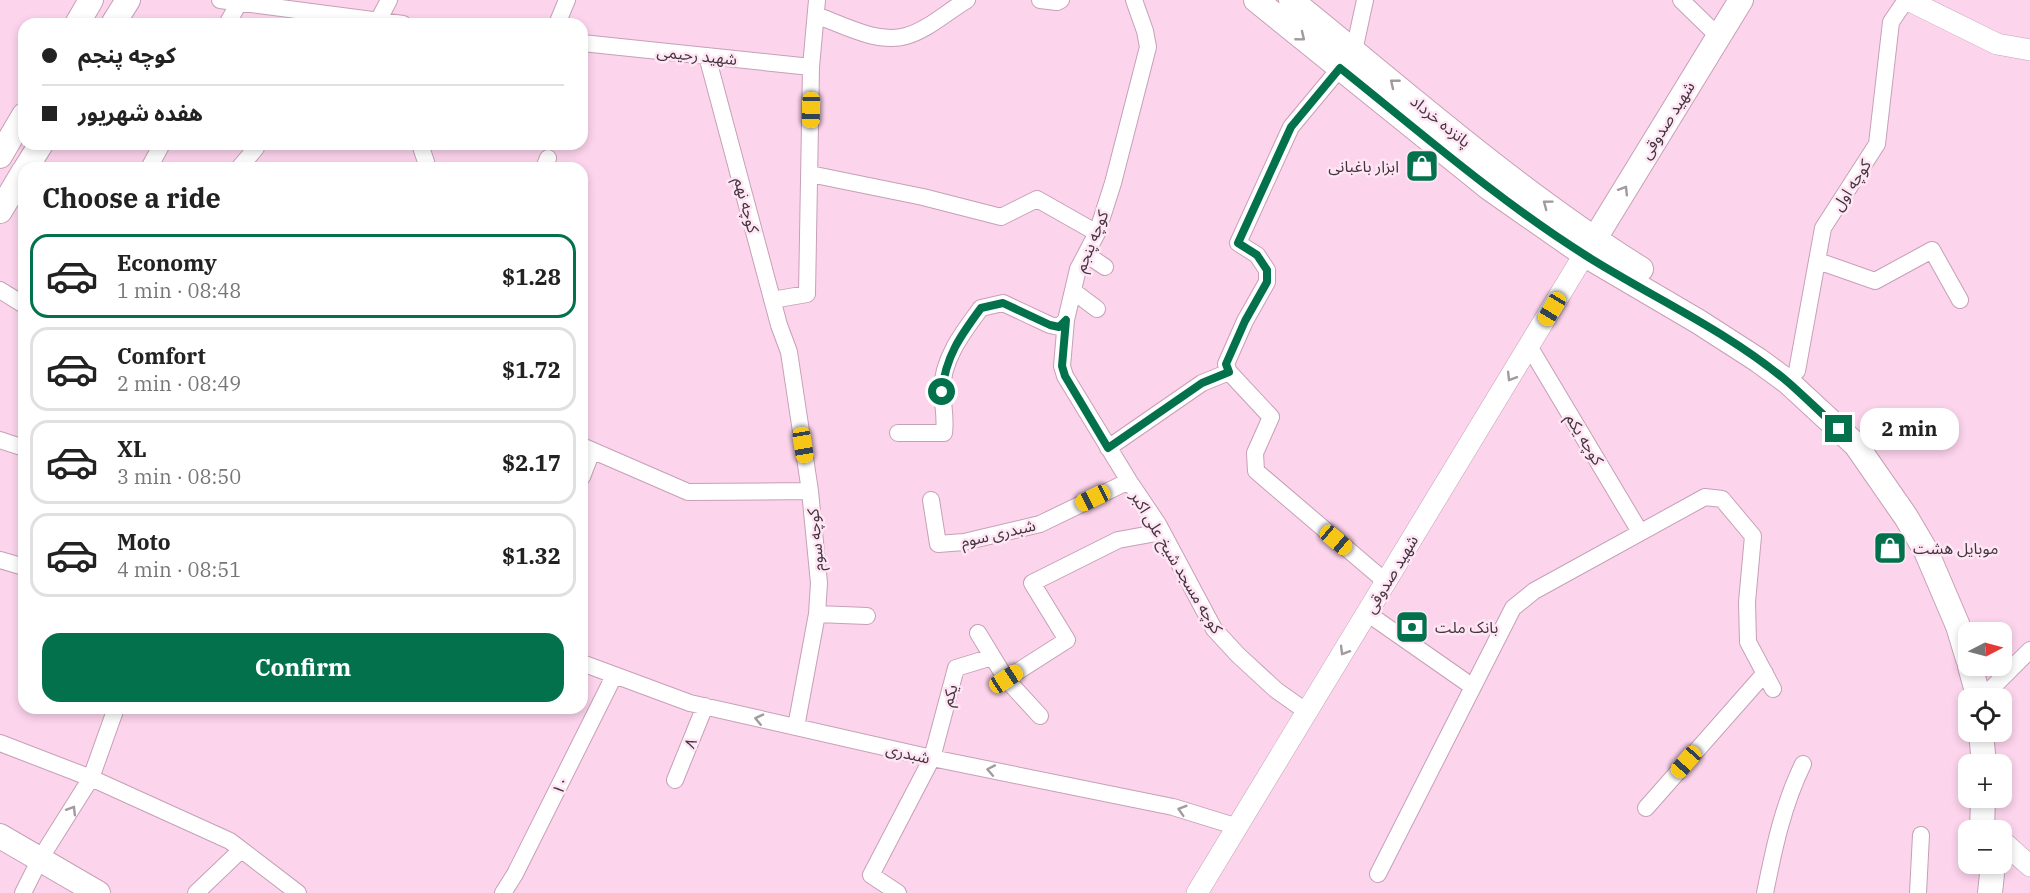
<!DOCTYPE html>
<meta charset="utf-8">
<style>
body{margin:0;font-family:"IBM Plex Serif","Noto Sans Arabic",serif;background:#f2f2f2;color:#222;height:100vh;display:flex;flex-direction:column;font-size:22px;white-space:nowrap}
*{box-sizing:border-box;margin:0}
p{font-size:20px;color:#767676}
.icon{flex:none;width:33px;height:33px;fill:none;stroke:currentColor;stroke-width:2;stroke-linecap:round;stroke-linejoin:round}
.map{position:relative;flex:1;overflow:hidden}
.drawer{position:absolute;left:18px;top:162px;width:570px;height:552px;display:flex;flex-direction:column;background:#fff;border-radius:18px;box-shadow:0 3px 9px #0003}
.drawer>*{flex:none}
.guide{position:absolute;left:18px;top:18px;width:570px;height:132px;border-radius:18px;box-shadow:0 3px 9px #0003;display:grid;align-content:center;height:132px;padding:0 24px;background:#fff}
.needle{width:39px;rotate:84deg}
.fabs{position:absolute;left:1958px;top:622px;display:grid;gap:12px}
.fabs a{display:grid;place-items:center;width:54px;height:54px;border-radius:12px;background:#fff;box-shadow:0 3px 9px #0003;font-size:30px}
.end{position:absolute;width:27px;height:27px;margin:-14px;border:8px solid #03724c;background:#fff;box-shadow:0 0 0 3px #fff}
.from{border-radius:50%}
.bubble{position:absolute;height:42px;border-radius:18px;background:#fff;box-shadow:0 3px 9px #0003;font-size:20px;font-weight:700;line-height:42px;text-align:center}
.car{position:absolute;width:18px;height:36px;margin:-18px -9px;border-radius:8px;box-shadow:0 0 4px 2px #0007;background:linear-gradient(#f5c518 24%,#345 0 40%,#f5c518 0 76%,#345 0 86%,#f5c518 0)}
.guide b{display:flex;align-items:center;gap:21px;height:57px;font-size:22px}
.guide b+b{border-top:2px solid #e0e0e0}
.guide i{width:15px;height:15px;background:#222}
ul{padding:0;list-style:none}
li{display:flex;align-items:center;gap:18px;height:84px;margin:0 12px 9px;padding:0 12px;border:3px solid #e0e0e0;border-radius:18px}
li div{flex:1}
li b{display:block;font-size:22px}
li em{font-style:normal;font-weight:700}
li.active{border-color:#03724c}
li>.icon{width:54px;height:54px;stroke-width:1.5}
h2{padding:0 24px;font-size:27px;line-height:72px}
.button{display:flex;gap:12px;margin-top:auto;padding:12px 24px}
.button a{flex:1;height:69px;border-radius:18px;background:#03724c;color:#fff;font-size:24px;font-weight:700;line-height:69px;text-align:center}
.map>svg:first-child{display:block}
.lines{fill:none;stroke-linecap:round;stroke-linejoin:round}
.minor-casing{stroke:#c6a0b7;stroke-width:18}
.tertiary-casing{stroke:#c6a0b7;stroke-width:22}
.secondary-casing{stroke:#c6a0b7;stroke-width:26}
.minor{stroke:#fff;stroke-width:16}
.tertiary{stroke:#fff;stroke-width:21}
.secondary{stroke:#fff;stroke-width:24}
.oneway{stroke:#a19a9e}
.route{stroke:#03724c;stroke-width:8}
.labels{text-anchor:middle;dominant-baseline:central;stroke-width:5;stroke-linejoin:round;paint-order:stroke}
.street-label{font-size:16px;fill:#43343e;stroke:#ffe6f5}
.poi-label{font-size:16px;fill:#43343e;stroke:#ffe6f5;text-anchor:start}
</style>
<div class="map">
<svg width="2030" height="893" viewBox="0 0 2030 893">
<rect width="100%" height="100%" fill="#fcd4ec"/>
<g class="lines">
<g class="minor-casing">
<path id="minor" d="M 220,0 L 403,24
M 1040,0 L 1057,2 L 1061,0
M 1681,0 L 1718,36
M 816,15 C 843,25 877,44 906,36 C 928,30 948,11 967,0
M 227,24 L 239,3
M 379,24 L 378,21 L 389,0
M 557,24 L 567,0
M 582,43 L 811,67
M 1354,51 L 1365,0
M 707,56 L 779,325 L 789,352 L 810,491 L 819,583 L 817,614 L 796,727
M 1340,68 L 1291,127 L 1238,243 L 1257,255 L 1267,270 L 1267,282 L 1245,321 L 1226,364 L 1229,372 L 1271,417 L 1255,453 L 1256,471 L 1386,582
M 420,144 L 428,168
M 149,168 L 162,144
M 239,168 L 256,148
M 544,168 L 548,158
M 810,174 L 923,197 L 1001,217 L 1037,199 L 1097,233
M 1086,254 L 1105,267
M 1818,261 L 1875,281 L 1932,250 L 1960,300
M 0,290 L 24,305
M 1073,291 L 1097,309
M 772,300 L 807,294 L 811,67 L 817,0
M 1066,320 L 1062,366 L 1065,376 L 1129,481 L 1158,524 L 1214,629 L 1238,655 L 1276,690 L 1307,712
M 1529,346 L 1640,532
M 1797,371 L 1823,228 L 1877,144 L 1891,22 L 1906,0
M 898,433 L 944,433 C 946,417 943,407 942,391 C 942,359 963,332 981,308 L 1003,303 L 1050,325 L 1059,327 L 1066,320 L 1078,269 L 1097,233 L 1113,183 L 1148,47 L 1145,31 L 1134,0
M 0,440 L 24,448
M 582,446 L 688,492 L 810,491
M 1108,448 L 1202,383 L 1229,372
M 582,477 L 592,451
M 931,500 L 938,544 L 964,542 L 1040,524 L 1129,481
M 0,560 L 24,567
M 1367,613 L 1473,687
M 817,614 L 867,616
M 978,633 L 1006,679 L 1040,716
M 582,663 L 690,703 L 932,758 L 1173,807 L 1238,827
M 1006,679 L 1067,640 L 1032,583 L 1118,540 L 1162,532
M 1992,688 L 2030,650
M 0,743 L 91,778 L 230,841 L 298,893
M 675,780 L 705,706
M 1646,808 L 1765,673
M 1378,874 L 1513,608 L 1534,591 L 1705,497 L 1722,499 L 1753,536 L 1747,602 L 1748,642 L 1773,689
M 23,893 L 40,859 L 91,778 L 116,708
M 196,893 L 241,850
M 503,893 L 515,874 L 614,676
M 898,893 L 871,875 L 932,758 L 956,668 L 992,657
M 1765,893 C 1774,848 1783,805 1803,764
M 1918,893 L 1921,835"/>
</g>
<g class="tertiary-casing">
<path id="tertiary" d="M 1908,0 L 1997,44 L 2030,50
M 2001,840 L 2030,866
M 1197,893 L 1593,240"/>
</g>
<g class="secondary-casing">
<path id="secondary" d="M 1256,0 L 1489,188 L 1585,255 L 1699,322 L 1758,360 L 1788,382 L 1856,445 L 1906,517 L 1926,551 L 1958,626 L 1968,659
M 1291,0 C 1405,92 1516,191 1641,269
M 77,24 L 91,0
M 113,24 L 128,0
M 0,156 L 24,115
M 26,168 L 41,144
M 0,211 L 24,171
M 1594,240 L 1741,0
M 1970,666 L 1979,699
M 1981,732 L 1984,765
M 1982,831 L 1983,798
M 0,836 L 98,893
M 1990,893 L 1993,864"/>
</g>
<use href="#minor" class="minor"/>
<use href="#tertiary" class="tertiary"/>
<use href="#secondary" class="secondary"/>
</g>
<defs><path id="oneway-chevron" d="M-2-3.5L2.5 0L-2 3.5" fill="none" stroke-width="1.6" stroke-linecap="round" stroke-linejoin="round" transform="scale(1.5)"/></defs>
<g class="oneway">
<use href="#oneway-chevron" transform="translate(1301 37) rotate(39)"/>
<use href="#oneway-chevron" transform="translate(1394 83) rotate(-141)"/>
<use href="#oneway-chevron" transform="translate(1624 190) rotate(-58)"/>
<use href="#oneway-chevron" transform="translate(1547 204) rotate(-143)"/>
<use href="#oneway-chevron" transform="translate(1511 377) rotate(121)"/>
<use href="#oneway-chevron" transform="translate(1344 651) rotate(121)"/>
<use href="#oneway-chevron" transform="translate(759 719) rotate(-167)"/>
<use href="#oneway-chevron" transform="translate(991 770) rotate(-169)"/>
<use href="#oneway-chevron" transform="translate(72 810) rotate(-58)"/>
<use href="#oneway-chevron" transform="translate(1182 810) rotate(-163)"/>
</g>
<g class="lines">
<path class="route" d="M 942,392 C 945,357 961,335 981,308 L 1003,303 L 1050,325 L 1059,327 L 1066,320 L 1062,366 L 1065,376 L 1108,448 L 1202,383 L 1229,372 L 1226,364 L 1245,321 L 1267,282 L 1267,270 L 1257,255 L 1238,243 L 1291,127 L 1340,68 C 1420,132 1498,200 1585,255 C 1653,298 1728,331 1789,383 C 1806,398 1822,414 1839,429"/>
</g>
<defs>
<g id="shop-square" transform="scale(1.725)"><rect x="-9" y="-9" width="18" height="18" rx="4" fill="#03724c" stroke="#ffe6f5"/><path d="M-5-2.5h2.3a2.7 3.5 0 0 1 5.4 0H5L5.5 6h-11ZM-1.5-2.5h3a1.5 2.3 0 0 0-3 0Z" fill="#fff"/></g>
<g id="bank-square" transform="scale(1.725)"><rect x="-9" y="-9" width="18" height="18" rx="4" fill="#03724c" stroke="#ffe6f5"/><path d="M-6-4H6V4H-6ZM0-2.3a2.3 2.3 0 1 0 0 4.6a2.3 2.3 0 1 0 0-4.6Z" fill="#fff"/></g>
</defs>
<g fill-rule="evenodd">
<use href="#shop-square" x="1422" y="166"/>
<use href="#shop-square" x="1890" y="548"/>
<use href="#bank-square" x="1412" y="627"/>
</g>
<g class="labels">
<g class="street-label">
<text transform="translate(697 55) rotate(6)">شهید رحیمی</text>
<text transform="translate(1667 120) rotate(-58)">شهید صدوقی</text>
<text transform="translate(1441 121) rotate(39)">پانزده خرداد</text>
<text transform="translate(1851 185) rotate(-57)">کوچه اول</text>
<text transform="translate(747 205) rotate(75)">کوچه نهم</text>
<text transform="translate(1091 241) rotate(-68)">کوچه پنجم</text>
<text transform="translate(1585 439) rotate(59)">کوچه یکم</text>
<text transform="translate(998 533) rotate(-13)">شبدری سوم</text>
<text transform="translate(815 540) rotate(-95)">کوچه سوم</text>
<text transform="translate(1177 562) rotate(59)">کوچه مسجد شیخ علی اکبر</text>
<text transform="translate(1391 574) rotate(-59)">شهید صدوقی</text>
<text transform="translate(949 695) rotate(-74)">یکم</text>
<text transform="translate(690 743) rotate(-68)">۸</text>
<text transform="translate(908 753) rotate(13)">شبدری</text>
<text transform="translate(560 785) rotate(-63)">۱۰</text>
</g>
<g class="poi-label">
<text x="1399" y="166" text-anchor="end">ابزار باغبانی</text>
<text x="1913" y="548">موبایل هشت</text>
<text x="1435" y="627">بانک ملت</text>
</g>
</g>
</svg>
<div class="fabs">
<a><svg class="needle" viewBox="-14 -14 28 28"><path d="M0-13l5 13h-10z" fill="#e53935"/><path d="M0 13l5-13h-10z" fill="#767676"/></svg></a>
<a><svg class="icon" aria-label="locate" viewBox="0 0 24 24"><circle cx="12" cy="12" r="6"/><path d="M12 2v4M12 18v4M2 12h4M18 12h4"/></svg></a>
<a>+</a>
<a>−</a>
</div>
<i class="end from" style="left:942px;top:392px"></i>
<i class="end" style="left:1839px;top:429px"></i>
<div class="bubble" style="left:1860px;top:408px;width:99px">2 min</div>
<i class="car" style="left:811px;top:110px;rotate:181deg"></i>
<i class="car" style="left:1552px;top:309px;rotate:211deg"></i>
<i class="car" style="left:803px;top:445px;rotate:171deg"></i>
<i class="car" style="left:1093px;top:498px;rotate:244deg"></i>
<i class="car" style="left:1336px;top:540px;rotate:130deg"></i>
<i class="car" style="left:1006px;top:679px;rotate:57deg"></i>
<i class="car" style="left:1686px;top:762px;rotate:221deg"></i>
<div class="guide">
<b><i class="from"></i>کوچه پنجم</b>
<b><i></i>هفده شهریور</b>
</div>
<section class="drawer">
<h2>Choose a ride</h2>
<ul>
<li class="active"><svg class="icon" aria-label="car" viewBox="0 0 24 24"><path d="M5 17H2v-5l4-1 3-4h7l3 4 3 1v5h-3M9 17h6M6 11h13"/><circle cx="7" cy="17" r="2"/><circle cx="17" cy="17" r="2"/></svg><div><b>Economy</b><p>1 min · 08:48</p></div><em>$1.28</em></li>
<li><svg class="icon" aria-label="car" viewBox="0 0 24 24"><path d="M5 17H2v-5l4-1 3-4h7l3 4 3 1v5h-3M9 17h6M6 11h13"/><circle cx="7" cy="17" r="2"/><circle cx="17" cy="17" r="2"/></svg><div><b>Comfort</b><p>2 min · 08:49</p></div><em>$1.72</em></li>
<li><svg class="icon" aria-label="car" viewBox="0 0 24 24"><path d="M5 17H2v-5l4-1 3-4h7l3 4 3 1v5h-3M9 17h6M6 11h13"/><circle cx="7" cy="17" r="2"/><circle cx="17" cy="17" r="2"/></svg><div><b>XL</b><p>3 min · 08:50</p></div><em>$2.17</em></li>
<li><svg class="icon" aria-label="car" viewBox="0 0 24 24"><path d="M5 17H2v-5l4-1 3-4h7l3 4 3 1v5h-3M9 17h6M6 11h13"/><circle cx="7" cy="17" r="2"/><circle cx="17" cy="17" r="2"/></svg><div><b>Moto</b><p>4 min · 08:51</p></div><em>$1.32</em></li>
</ul>
<div class="button"><a>Confirm</a></div>
</section>
</div>
